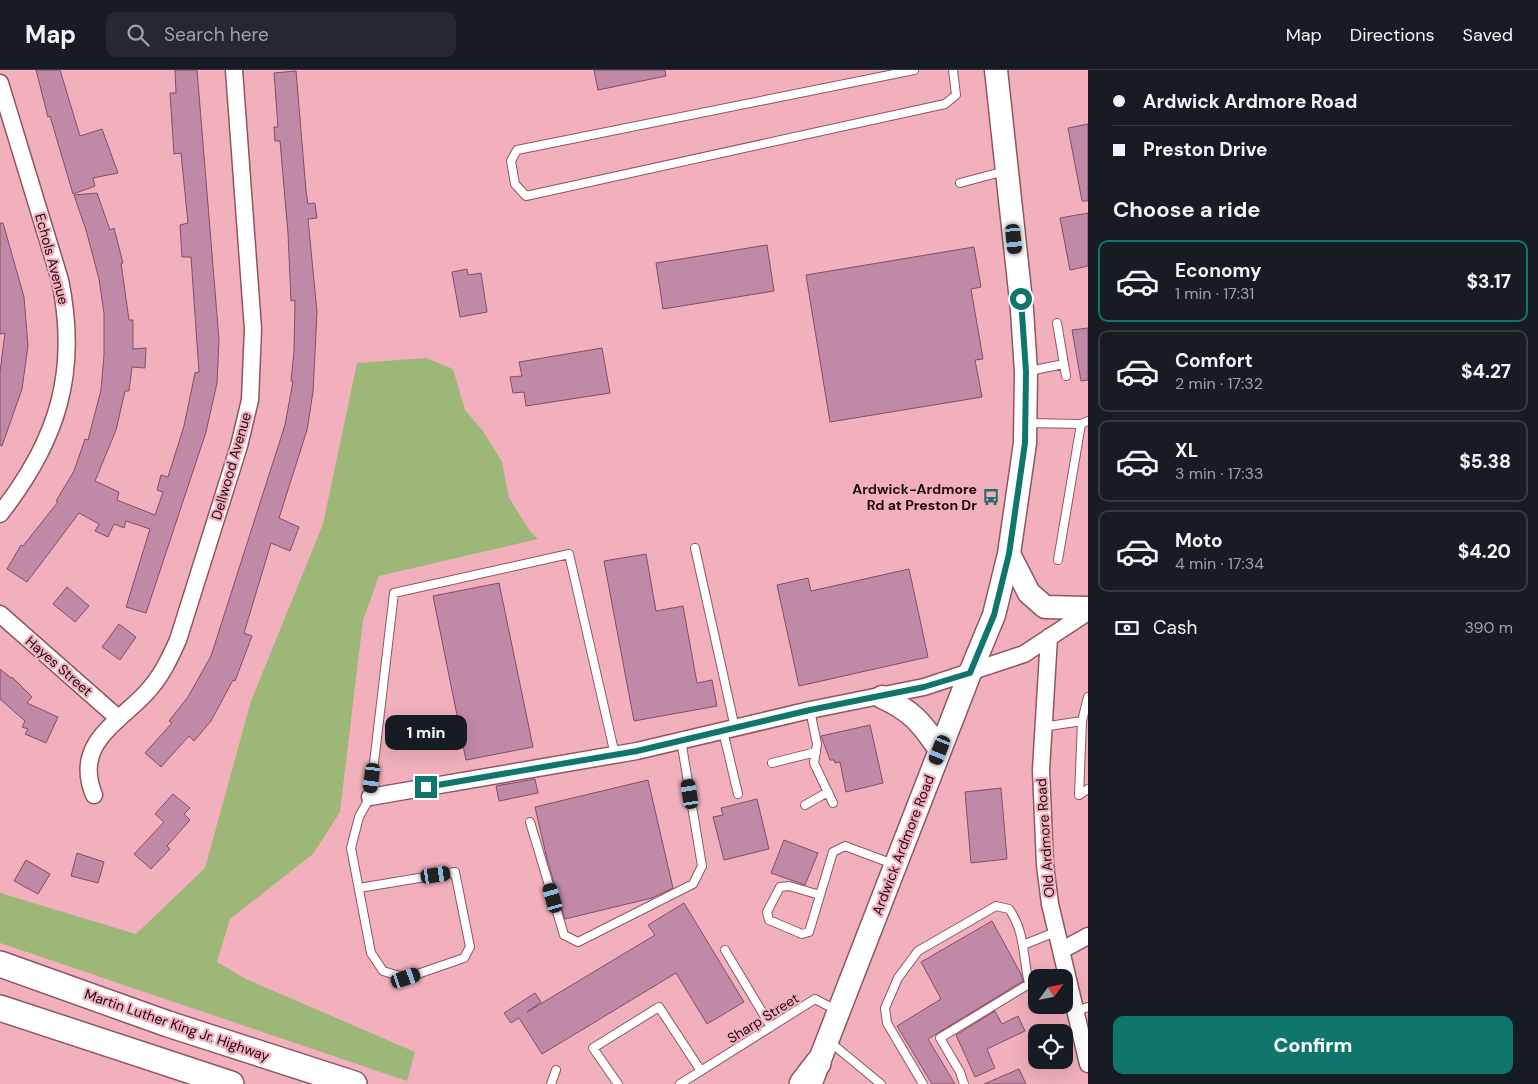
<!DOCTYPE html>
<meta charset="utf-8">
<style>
body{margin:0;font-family:"DM Sans",sans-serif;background:#242831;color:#f1f3f6;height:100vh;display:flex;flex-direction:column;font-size:19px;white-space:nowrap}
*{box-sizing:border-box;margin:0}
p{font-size:16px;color:#9ea1a6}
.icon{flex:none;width:28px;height:28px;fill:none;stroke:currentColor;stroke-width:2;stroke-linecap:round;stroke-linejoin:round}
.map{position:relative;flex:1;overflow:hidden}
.sheet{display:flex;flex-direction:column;background:#171b24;width:450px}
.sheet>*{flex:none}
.banner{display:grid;align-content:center;height:110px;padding:0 25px;background:#171b24}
.needle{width:32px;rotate:57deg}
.controls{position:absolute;left:1028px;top:899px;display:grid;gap:10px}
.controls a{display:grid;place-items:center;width:45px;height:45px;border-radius:10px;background:#171b24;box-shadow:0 5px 20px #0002;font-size:25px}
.end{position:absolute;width:22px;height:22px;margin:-11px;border:6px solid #0f766e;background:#fff;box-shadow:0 0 0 2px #fff}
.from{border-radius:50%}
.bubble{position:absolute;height:35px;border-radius:10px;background:#171b24;box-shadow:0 5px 20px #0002;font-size:16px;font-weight:800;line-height:35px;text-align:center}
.car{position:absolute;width:15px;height:30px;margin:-15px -8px;border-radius:6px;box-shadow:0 0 4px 1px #0007;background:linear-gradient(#222 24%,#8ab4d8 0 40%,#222 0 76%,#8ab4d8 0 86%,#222 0)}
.banner b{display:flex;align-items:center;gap:18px;height:48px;font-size:19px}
.banner b+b{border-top:1px solid #363941}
.banner i{width:12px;height:12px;background:#f1f3f6}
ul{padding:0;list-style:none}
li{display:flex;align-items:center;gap:15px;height:82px;margin:0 10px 8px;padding:0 15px;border:2px solid #363941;border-radius:10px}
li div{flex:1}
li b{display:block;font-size:19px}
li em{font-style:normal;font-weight:800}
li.active{border-color:#0f766e}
li>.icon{width:45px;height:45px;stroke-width:1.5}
h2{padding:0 25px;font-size:22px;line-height:60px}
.pay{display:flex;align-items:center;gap:12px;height:55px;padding:0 25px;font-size:19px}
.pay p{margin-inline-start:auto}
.primary-button{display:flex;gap:10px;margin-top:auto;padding:10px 25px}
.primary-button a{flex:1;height:58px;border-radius:10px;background:#0f766e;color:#fff;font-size:20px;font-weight:800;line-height:58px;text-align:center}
header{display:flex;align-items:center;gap:30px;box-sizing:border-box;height:70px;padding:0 25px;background:#171b24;border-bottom:1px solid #363941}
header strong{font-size:24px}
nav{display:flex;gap:28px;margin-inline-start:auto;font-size:18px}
.search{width:350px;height:45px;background:#242831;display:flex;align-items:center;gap:12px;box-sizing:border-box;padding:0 18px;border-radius:10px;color:#9ea1a6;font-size:19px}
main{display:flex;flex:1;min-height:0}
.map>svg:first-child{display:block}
.green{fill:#9db779}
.building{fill:#c089a5;stroke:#814e69}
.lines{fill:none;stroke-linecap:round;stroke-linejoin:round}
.service-casing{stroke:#8f5662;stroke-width:10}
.minor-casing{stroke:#8f5662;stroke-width:19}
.secondary-casing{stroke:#8f5662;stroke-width:25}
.primary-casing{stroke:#8f5662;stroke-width:28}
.service{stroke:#fff;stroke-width:8}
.minor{stroke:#fff;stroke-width:16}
.secondary{stroke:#fff;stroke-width:22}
.primary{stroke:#fff;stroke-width:25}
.route{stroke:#0f766e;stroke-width:6}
.labels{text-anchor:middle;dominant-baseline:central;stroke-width:4.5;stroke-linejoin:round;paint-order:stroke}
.street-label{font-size:14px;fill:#1e080d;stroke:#f1b0bc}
.poi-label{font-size:14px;font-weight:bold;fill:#1e080d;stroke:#f1b0bc;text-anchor:end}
</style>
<header>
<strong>Map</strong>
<div class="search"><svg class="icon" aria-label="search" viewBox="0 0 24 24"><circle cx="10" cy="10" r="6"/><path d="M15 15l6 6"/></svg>Search here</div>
<nav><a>Map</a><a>Directions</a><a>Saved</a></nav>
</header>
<main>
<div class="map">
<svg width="1088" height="1014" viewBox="0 0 1088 1014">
<rect width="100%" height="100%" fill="#f1b0bc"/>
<path class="green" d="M 426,288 L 453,299 L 465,340 L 483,361 L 502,392 L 509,428 L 530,461 L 538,469 L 379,506 L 363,550 L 340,742 L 313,784 L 230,849 L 217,892 L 246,909 L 415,982 L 407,1011 L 0,873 L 0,823 L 136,864 L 205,798 L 251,631 L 323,454 L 357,293 Z"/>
<path class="building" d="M 36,0 L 60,0 L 80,66 L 102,59 L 118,103 L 93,108 L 95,116 L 73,124 L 50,46 L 48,47 Z
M 175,0 L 197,0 L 219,270 L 217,313 L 206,362 L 146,543 L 126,537 L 150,459 L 126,451 L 124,458 L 114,454 L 108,467 L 95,461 L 99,454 L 79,443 L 27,512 L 7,499 L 21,475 L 23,476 L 58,432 L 56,431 L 74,401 L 85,369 L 88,370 L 101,320 L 104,285 L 104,243 L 99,209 L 86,160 L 74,125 L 97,123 L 110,160 L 114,158 L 123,193 L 121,193 L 129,250 L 133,250 L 133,279 L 146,278 L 145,298 L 132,297 L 129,321 L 125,321 L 116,360 L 95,411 L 119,422 L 117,430 L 155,445 L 163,422 L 157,420 L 161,405 L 168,407 L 184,356 L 195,303 L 199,302 L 191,187 L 182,187 L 180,155 L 188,153 L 181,83 L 174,84 L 170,23 L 176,23 Z
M 594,0 L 665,0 L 666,6 L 598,20 Z
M 296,1 L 306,121 L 308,134 L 315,133 L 317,148 L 308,149 L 317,242 L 313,322 L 307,360 L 279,448 L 299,457 L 290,481 L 271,473 L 244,563 L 252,566 L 235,611 L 233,610 L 211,651 L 194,671 L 189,666 L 161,697 L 145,683 L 172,653 L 169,651 L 188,627 L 211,586 L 285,355 L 293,311 L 291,311 L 294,282 L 295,230 L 291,231 L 288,163 L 280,71 L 275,71 L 274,57 L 278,57 L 274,3 Z
M 1088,54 L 1088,131 L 1082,131 L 1068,58 Z
M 1088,143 L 1088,196 L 1070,200 L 1060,148 Z
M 0,153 L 3,153 L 24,227 L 28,276 L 22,319 L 2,376 L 0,375 L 0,302 L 5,263 L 0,264 Z
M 767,175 L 774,221 L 663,239 L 656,193 Z
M 974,177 L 981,217 L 971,219 L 983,289 L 975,290 L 982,327 L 830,352 L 806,205 Z
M 467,199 L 468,205 L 481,203 L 487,242 L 460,247 L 452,202 Z
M 1088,258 L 1088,310 L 1081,311 L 1072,260 Z
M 602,278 L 610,323 L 526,336 L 524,322 L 513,323 L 510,307 L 522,306 L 519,292 Z
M 646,484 L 656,541 L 683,536 L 697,613 L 712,610 L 717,636 L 634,651 L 604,491 Z
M 909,499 L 928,587 L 799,616 L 777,515 L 808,508 L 811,521 Z
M 499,513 L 533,677 L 466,690 L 433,526 Z
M 67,517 L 89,536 L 75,552 L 53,534 Z
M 119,554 L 136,567 L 120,590 L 102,577 Z
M 0,599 L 11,608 L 12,607 L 32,627 L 27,633 L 58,647 L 46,673 L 25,664 L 28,659 L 22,657 L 25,651 L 0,629 Z
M 870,655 L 883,713 L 846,722 L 840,692 L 835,693 L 834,690 L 830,690 L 821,666 Z
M 535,709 L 538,723 L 499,731 L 496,716 Z
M 648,710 L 673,818 L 652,828 L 565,849 L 547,789 L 535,737 Z
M 1001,718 L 1007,789 L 971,793 L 965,722 Z
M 173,724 L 190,738 L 184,744 L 190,750 L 167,776 L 170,779 L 151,799 L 134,784 L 164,752 L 155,744 Z
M 757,729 L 769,779 L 724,790 L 713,747 L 723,745 L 721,738 Z
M 784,770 L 818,783 L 805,815 L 771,803 Z
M 77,783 L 104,792 L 98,813 L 71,806 Z
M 26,790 L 50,804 L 38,824 L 14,811 Z
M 684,833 L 744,932 L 707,954 L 676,903 L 542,984 L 519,948 L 511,953 L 504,943 L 535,923 L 541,932 L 527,942 L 655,865 L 648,855 Z
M 992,851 L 1021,904 L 1023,911 L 928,969 L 955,1014 L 932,1014 L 897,956 L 941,929 L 921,892 Z
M 995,941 L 1002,954 L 1018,946 L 1025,961 L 987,979 L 995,998 L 975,1007 L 956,965 Z
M 1019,999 L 1026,1014 L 984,1014 Z"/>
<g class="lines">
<g class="service-casing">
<path id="service" d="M 914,0 L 517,80 L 511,91 L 515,114 L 526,126 L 945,34 L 956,25 L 953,0
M 960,113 L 1005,101
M 1057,253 L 1066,306
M 1029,301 L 1064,294
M 1028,353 L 1081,354 L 1088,351
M 695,478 L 735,658
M 1058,490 L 1081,354
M 1088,627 L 1082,651 L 1079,725 L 1088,719
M 810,640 L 817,674 L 814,693 L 833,733
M 1042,657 L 1082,651
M 723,661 L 738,724
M 772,693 L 816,682
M 805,735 L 828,722
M 530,752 L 564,865 L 578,872 L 693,814 L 702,796 L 681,670
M 359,818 L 455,802 L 470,877 L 464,888 L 406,908 L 383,901 L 371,883 L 351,778 L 359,747 L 370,727 L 394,523 L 569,484 L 615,685
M 820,825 L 789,816 L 780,817 L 767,842 L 769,850 L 802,864 L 809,862 L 833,782 L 845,776 L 893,794
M 1023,875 L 1058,861
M 725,880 L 771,957
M 1076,941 L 1088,937
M 830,972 L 881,1014
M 551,1014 L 556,1000
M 618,1014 L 593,978 L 659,937 L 701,1001
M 680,1014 L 815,929 L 836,940
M 923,1014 L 887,953 L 885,938 L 898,908 L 918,881 L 996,836 L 1009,839 C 1025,861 1023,888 1029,914 L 940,968 L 960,1002 L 964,1014"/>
</g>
<g class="minor-casing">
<path id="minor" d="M 0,13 L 60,210 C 79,302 58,370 0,444
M 0,544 L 118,648
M 1049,567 L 1041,700 L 1045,795 L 1050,834 L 1088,994
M 94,725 C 73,674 117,654 146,623 C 161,607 169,590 178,570 L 239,376 L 250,330 L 253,259 L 234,0
M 370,727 L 637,681 L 810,640 L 924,617 L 1024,584 L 1088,542
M 1062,880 L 1088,866"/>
</g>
<g class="secondary-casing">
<path id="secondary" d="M 1009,484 L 1029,523 L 1045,537 L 1088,538
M 882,627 C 912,641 921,652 940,680
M 812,1010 L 970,603 L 994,545 L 1009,484 L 1025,373 L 1026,302 L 1022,240 L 996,0"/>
</g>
<g class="primary-casing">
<path id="primary" d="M 0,894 L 168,954 L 354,1014
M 0,938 L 231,1014
M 802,1014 L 818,993"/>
</g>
<use href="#service" class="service"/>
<use href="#minor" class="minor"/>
<use href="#secondary" class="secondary"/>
<use href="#primary" class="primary"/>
</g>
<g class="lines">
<path class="route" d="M 426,717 L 637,681 L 810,640 L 924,617 L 970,603 L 994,545 L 1009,484 L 1025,373 L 1026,302 L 1021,229"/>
</g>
<defs>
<g id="bus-bare" transform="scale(1.35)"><path d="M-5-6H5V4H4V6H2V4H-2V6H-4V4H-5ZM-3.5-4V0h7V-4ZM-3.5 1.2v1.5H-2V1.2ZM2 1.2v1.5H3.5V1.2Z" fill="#246d67" stroke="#f1b0bc" stroke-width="2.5" paint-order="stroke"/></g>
</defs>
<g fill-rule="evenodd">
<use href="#bus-bare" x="991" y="427"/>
</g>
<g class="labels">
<g class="street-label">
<text transform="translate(52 189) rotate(75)">Echols Avenue</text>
<text transform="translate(231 396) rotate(-74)">Dellwood Avenue</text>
<text transform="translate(59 596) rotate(41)">Hayes Street</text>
<text transform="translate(1045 768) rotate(-94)">Old Ardmore Road</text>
<text transform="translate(903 775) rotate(-69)">Ardwick Ardmore Road</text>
<text transform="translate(763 948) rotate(-32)">Sharp Street</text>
<text transform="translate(177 955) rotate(19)">Martin Luther King Jr. Highway</text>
</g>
<g class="poi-label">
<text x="977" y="419">Ardwick-Ardmore<tspan x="977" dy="16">Rd at Preston Dr</tspan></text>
</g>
</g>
</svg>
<div class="controls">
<a><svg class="needle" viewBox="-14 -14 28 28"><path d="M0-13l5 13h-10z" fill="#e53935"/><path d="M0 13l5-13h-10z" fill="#9ea1a6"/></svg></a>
<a><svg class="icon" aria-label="locate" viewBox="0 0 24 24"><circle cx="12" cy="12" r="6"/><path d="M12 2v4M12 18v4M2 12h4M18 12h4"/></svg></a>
</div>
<i class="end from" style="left:1021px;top:229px"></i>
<i class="end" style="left:426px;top:717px"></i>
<div class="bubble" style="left:385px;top:645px;width:82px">1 min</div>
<i class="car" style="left:1014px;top:169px;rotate:174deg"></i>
<i class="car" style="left:940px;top:680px;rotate:202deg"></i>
<i class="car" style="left:372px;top:708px;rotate:187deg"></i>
<i class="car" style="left:690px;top:724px;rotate:351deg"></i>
<i class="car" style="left:436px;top:805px;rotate:81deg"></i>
<i class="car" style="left:553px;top:828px;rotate:344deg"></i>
<i class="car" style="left:406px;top:908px;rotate:71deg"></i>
</div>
<section class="sheet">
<div class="banner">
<b><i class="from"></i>Ardwick Ardmore Road</b>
<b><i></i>Preston Drive</b>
</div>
<h2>Choose a ride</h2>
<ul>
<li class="active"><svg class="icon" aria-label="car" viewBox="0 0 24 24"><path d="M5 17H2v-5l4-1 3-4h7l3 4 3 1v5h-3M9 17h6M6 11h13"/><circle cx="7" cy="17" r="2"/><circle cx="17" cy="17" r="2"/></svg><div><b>Economy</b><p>1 min · 17:31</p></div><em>$3.17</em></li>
<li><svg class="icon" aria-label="car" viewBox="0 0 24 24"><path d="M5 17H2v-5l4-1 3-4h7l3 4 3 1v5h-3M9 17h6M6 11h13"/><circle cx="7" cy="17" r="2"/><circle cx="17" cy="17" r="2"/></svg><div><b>Comfort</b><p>2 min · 17:32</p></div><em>$4.27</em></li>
<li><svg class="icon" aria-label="car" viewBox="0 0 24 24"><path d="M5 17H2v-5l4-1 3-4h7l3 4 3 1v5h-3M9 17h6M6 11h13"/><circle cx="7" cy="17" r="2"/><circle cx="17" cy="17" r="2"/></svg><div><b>XL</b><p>3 min · 17:33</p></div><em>$5.38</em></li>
<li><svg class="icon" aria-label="car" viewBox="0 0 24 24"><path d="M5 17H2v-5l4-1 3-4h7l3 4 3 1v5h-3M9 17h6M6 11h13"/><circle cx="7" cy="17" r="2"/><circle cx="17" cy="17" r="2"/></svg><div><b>Moto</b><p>4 min · 17:34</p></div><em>$4.20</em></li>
</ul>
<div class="pay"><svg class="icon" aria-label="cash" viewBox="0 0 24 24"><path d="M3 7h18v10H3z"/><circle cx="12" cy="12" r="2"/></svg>Cash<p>390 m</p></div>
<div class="primary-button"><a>Confirm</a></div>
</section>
</main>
